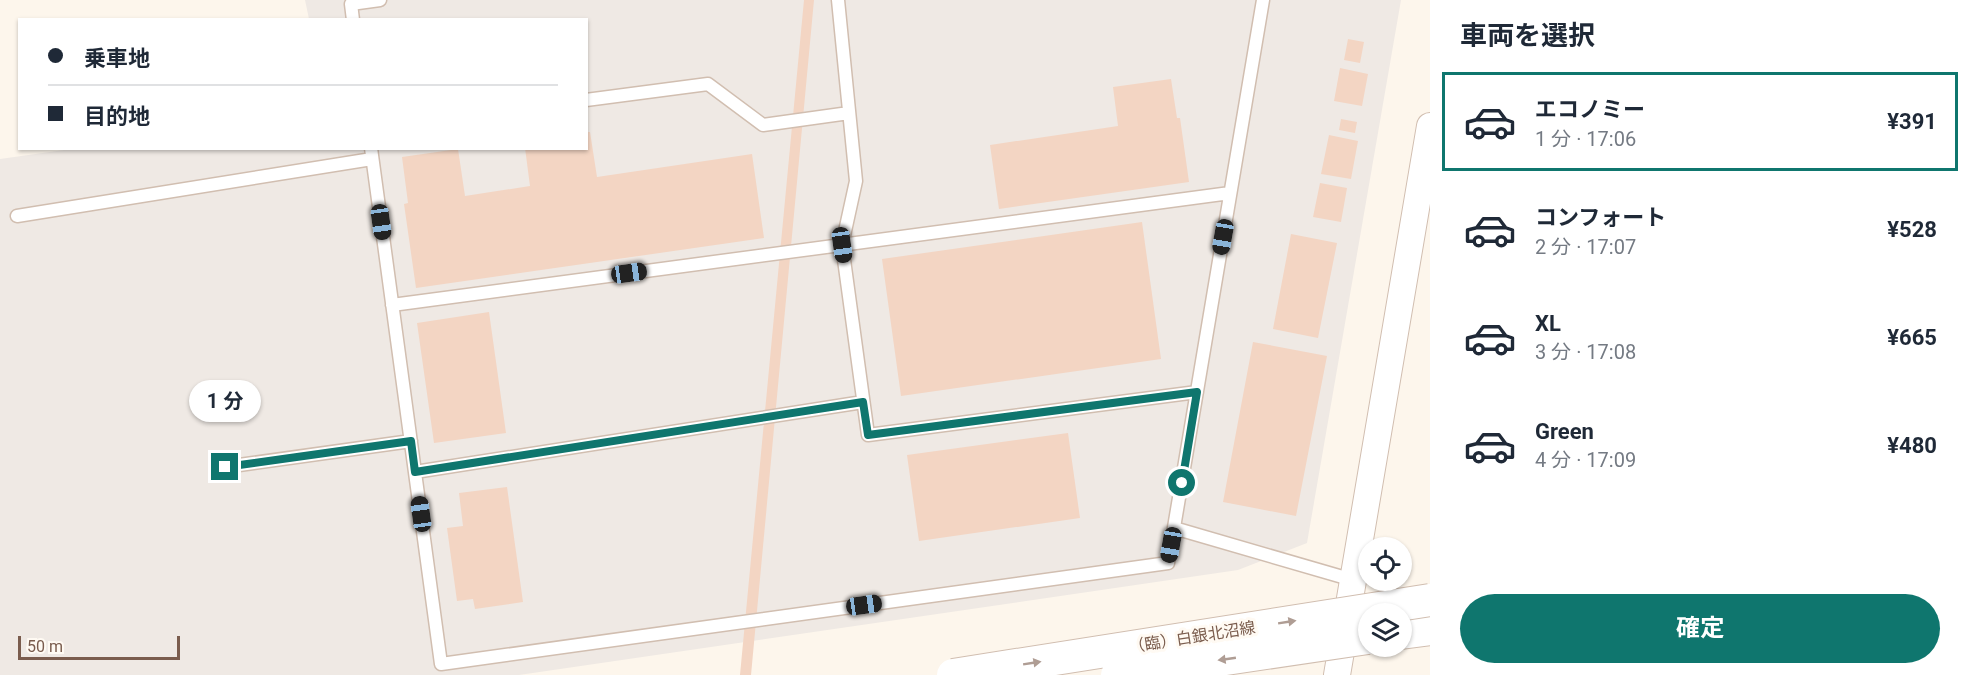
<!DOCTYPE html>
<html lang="ja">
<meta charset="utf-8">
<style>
body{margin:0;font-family:Roboto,"Noto Sans JP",sans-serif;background:#f2f2f3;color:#1f2937;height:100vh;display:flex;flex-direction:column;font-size:22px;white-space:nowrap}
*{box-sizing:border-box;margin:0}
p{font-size:20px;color:#747a83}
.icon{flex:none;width:33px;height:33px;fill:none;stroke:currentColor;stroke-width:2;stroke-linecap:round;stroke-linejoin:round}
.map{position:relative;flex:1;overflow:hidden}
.drawer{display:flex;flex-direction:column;background:#fff;width:540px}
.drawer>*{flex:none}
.guide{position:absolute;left:18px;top:18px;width:570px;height:132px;border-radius:0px;box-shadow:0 2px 4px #0004;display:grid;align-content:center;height:132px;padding:0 30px;background:#fff}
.controls{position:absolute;left:1358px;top:537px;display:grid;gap:12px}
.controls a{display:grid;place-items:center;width:54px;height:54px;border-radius:50%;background:#fff;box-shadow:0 2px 4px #0004;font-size:30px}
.scale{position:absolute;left:18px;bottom:15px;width:162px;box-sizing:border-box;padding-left:6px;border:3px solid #7a5c4d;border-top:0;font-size:16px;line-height:21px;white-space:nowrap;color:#7a5c4d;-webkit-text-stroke:4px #fffaf3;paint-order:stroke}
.end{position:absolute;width:27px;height:27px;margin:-14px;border:8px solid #0f766e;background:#fff;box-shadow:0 0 0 3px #fff}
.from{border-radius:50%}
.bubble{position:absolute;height:42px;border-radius:21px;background:#fff;box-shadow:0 2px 4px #0004;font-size:20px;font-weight:700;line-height:42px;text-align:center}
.car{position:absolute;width:18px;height:36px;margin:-18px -9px;border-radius:8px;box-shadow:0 0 4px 2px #0007;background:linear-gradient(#222 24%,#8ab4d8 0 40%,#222 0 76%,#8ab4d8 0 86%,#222 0)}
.guide b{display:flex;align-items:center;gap:21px;height:57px;font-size:22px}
.guide b+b{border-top:2px solid #e0e1e3}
.guide i{width:15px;height:15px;background:#1f2937}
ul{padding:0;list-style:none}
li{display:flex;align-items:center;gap:18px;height:99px;margin:0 12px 9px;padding:0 18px;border:3px solid transparent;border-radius:0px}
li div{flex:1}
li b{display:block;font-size:22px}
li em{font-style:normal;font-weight:700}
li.active{border-color:#0f766e}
li>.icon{width:54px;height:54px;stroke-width:1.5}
h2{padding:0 30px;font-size:27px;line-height:72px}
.button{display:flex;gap:12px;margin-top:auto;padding:12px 30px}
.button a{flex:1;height:69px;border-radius:36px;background:#0f766e;color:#fff;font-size:24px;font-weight:700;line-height:69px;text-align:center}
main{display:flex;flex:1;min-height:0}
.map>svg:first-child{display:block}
.industrial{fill:#efe9e4}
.building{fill:#f3d5c3}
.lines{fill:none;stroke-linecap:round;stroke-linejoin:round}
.service-casing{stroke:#d1beb0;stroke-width:15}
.minor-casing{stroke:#d1beb0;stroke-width:28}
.tertiary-casing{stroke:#d1beb0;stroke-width:34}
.service{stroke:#fff;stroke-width:12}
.minor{stroke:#fff;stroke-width:26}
.tertiary{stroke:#fff;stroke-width:32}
.tertiary-bridge-casing{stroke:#d1beb0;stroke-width:34;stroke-linecap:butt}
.tertiary-bridge{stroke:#fff;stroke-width:32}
.oneway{fill:#af9d94}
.route{stroke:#0f766e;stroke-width:8}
.labels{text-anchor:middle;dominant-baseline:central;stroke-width:6;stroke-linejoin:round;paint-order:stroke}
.street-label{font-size:16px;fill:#7a5c4d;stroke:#fffaf3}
</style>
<main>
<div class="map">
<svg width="1430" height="675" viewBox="0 0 1430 675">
<rect width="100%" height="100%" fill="#fdf6ec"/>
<path class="industrial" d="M 305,0 L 1401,0 L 1307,543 L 1238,570 L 519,675 L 0,675 L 0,159 L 78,148 L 586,148 L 586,20 L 309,19 Z"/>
<path class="building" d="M 804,0 L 814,0 L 751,675 L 740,675 Z
M 1348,39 L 1364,42 L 1360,63 L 1344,60 Z
M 1340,68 L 1368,74 L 1362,106 L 1334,101 Z
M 1171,79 L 1177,118 L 1180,118 L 1189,182 L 999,209 L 990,145 L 1118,126 L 1113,87 Z
M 1341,119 L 1357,122 L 1355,133 L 1339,130 Z
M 586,132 L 590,132 L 597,177 L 752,154 L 764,238 L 416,288 L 404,204 L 408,203 L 402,157 L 458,149 L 465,196 L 530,186 L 525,148 L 586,148 Z
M 1329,135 L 1358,141 L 1351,179 L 1321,174 Z
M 1320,183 L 1347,188 L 1341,222 L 1313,217 Z
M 1142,222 L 1161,359 L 901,396 L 882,259 Z
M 1291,234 L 1337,243 L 1318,338 L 1273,329 Z
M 489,312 L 506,433 L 434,443 L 417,323 Z
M 1253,342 L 1327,356 L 1296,516 L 1223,502 Z
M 1068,433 L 1080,518 L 919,541 L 907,455 Z
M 507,487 L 523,602 L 475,609 L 473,599 L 457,601 L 447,528 L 463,526 L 459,493 Z"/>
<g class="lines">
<g class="service-casing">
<path id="service" d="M 838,0 L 856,181 L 842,245 L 868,435 L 1197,392
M 353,20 L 351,4 L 380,0
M 586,100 L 708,84 L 763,125 L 849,113
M 371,148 L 441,664 L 1168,563 L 1263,0
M 17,216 L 372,159
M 392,305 L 1230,193
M 225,467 L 411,441
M 415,472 L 863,402
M 1174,528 L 1353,580"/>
</g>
<g class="minor-casing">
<path id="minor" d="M 1337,675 L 1430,126"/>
</g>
<g class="tertiary-casing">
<path id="tertiary" d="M 1401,633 L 1430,629"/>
</g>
<use href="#service" class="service"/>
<use href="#minor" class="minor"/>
<use href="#tertiary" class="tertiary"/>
<g class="tertiary-bridge-casing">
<path id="tertiary-bridge" d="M 953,675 L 1430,600
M 1117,675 L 1368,638"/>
</g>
<use href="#tertiary-bridge" class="tertiary-bridge"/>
</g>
<defs><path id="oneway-solid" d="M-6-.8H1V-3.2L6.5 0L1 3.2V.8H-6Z" transform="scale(1.5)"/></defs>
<g class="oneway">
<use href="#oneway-solid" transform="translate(1287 622) rotate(-9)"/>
<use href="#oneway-solid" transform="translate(1227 659) rotate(172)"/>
<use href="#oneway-solid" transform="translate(1032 663) rotate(-9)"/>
</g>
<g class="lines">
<path class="route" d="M 225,467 L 411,441 L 415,472 L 863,402 L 868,435 L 1197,392 L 1182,483"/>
</g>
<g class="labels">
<g class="street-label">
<text transform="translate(1192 637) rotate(-9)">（臨）白銀北沼線</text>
</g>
</g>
</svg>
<div class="controls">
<a><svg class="icon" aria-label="locate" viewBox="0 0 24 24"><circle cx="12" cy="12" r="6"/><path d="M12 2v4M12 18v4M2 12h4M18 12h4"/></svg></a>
<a><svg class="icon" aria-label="layers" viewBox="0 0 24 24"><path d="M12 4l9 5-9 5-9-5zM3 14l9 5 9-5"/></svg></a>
</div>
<div class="scale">50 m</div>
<i class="end from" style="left:1182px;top:483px"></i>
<i class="end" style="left:225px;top:467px"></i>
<div class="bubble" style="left:189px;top:380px;width:72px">1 分</div>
<i class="car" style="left:381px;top:222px;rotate:172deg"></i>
<i class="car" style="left:1223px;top:237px;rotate:190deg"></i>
<i class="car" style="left:842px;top:245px;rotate:172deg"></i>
<i class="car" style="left:629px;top:273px;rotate:82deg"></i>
<i class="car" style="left:421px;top:514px;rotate:352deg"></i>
<i class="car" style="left:1171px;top:545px;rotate:190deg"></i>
<i class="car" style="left:864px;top:605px;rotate:82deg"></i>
<div class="guide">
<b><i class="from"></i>乗車地</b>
<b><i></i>目的地</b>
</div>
</div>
<section class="drawer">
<h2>車両を選択</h2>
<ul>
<li class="active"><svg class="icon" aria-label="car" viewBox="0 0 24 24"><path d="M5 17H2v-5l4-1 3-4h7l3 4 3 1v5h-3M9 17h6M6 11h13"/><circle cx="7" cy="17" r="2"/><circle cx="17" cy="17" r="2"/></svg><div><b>エコノミー</b><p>1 分 · 17:06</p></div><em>¥391</em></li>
<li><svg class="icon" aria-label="car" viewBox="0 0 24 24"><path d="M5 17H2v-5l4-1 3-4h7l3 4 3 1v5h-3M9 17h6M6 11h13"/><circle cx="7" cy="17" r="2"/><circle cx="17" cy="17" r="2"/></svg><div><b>コンフォート</b><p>2 分 · 17:07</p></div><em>¥528</em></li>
<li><svg class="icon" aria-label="car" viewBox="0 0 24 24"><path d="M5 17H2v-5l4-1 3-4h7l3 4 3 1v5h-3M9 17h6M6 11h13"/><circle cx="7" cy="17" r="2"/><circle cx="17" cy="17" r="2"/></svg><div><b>XL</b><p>3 分 · 17:08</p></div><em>¥665</em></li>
<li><svg class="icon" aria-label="car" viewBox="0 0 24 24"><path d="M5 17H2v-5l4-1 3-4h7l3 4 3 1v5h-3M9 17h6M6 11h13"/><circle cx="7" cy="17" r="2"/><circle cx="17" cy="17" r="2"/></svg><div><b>Green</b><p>4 分 · 17:09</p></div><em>¥480</em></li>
</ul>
<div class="button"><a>確定</a></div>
</section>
</main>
